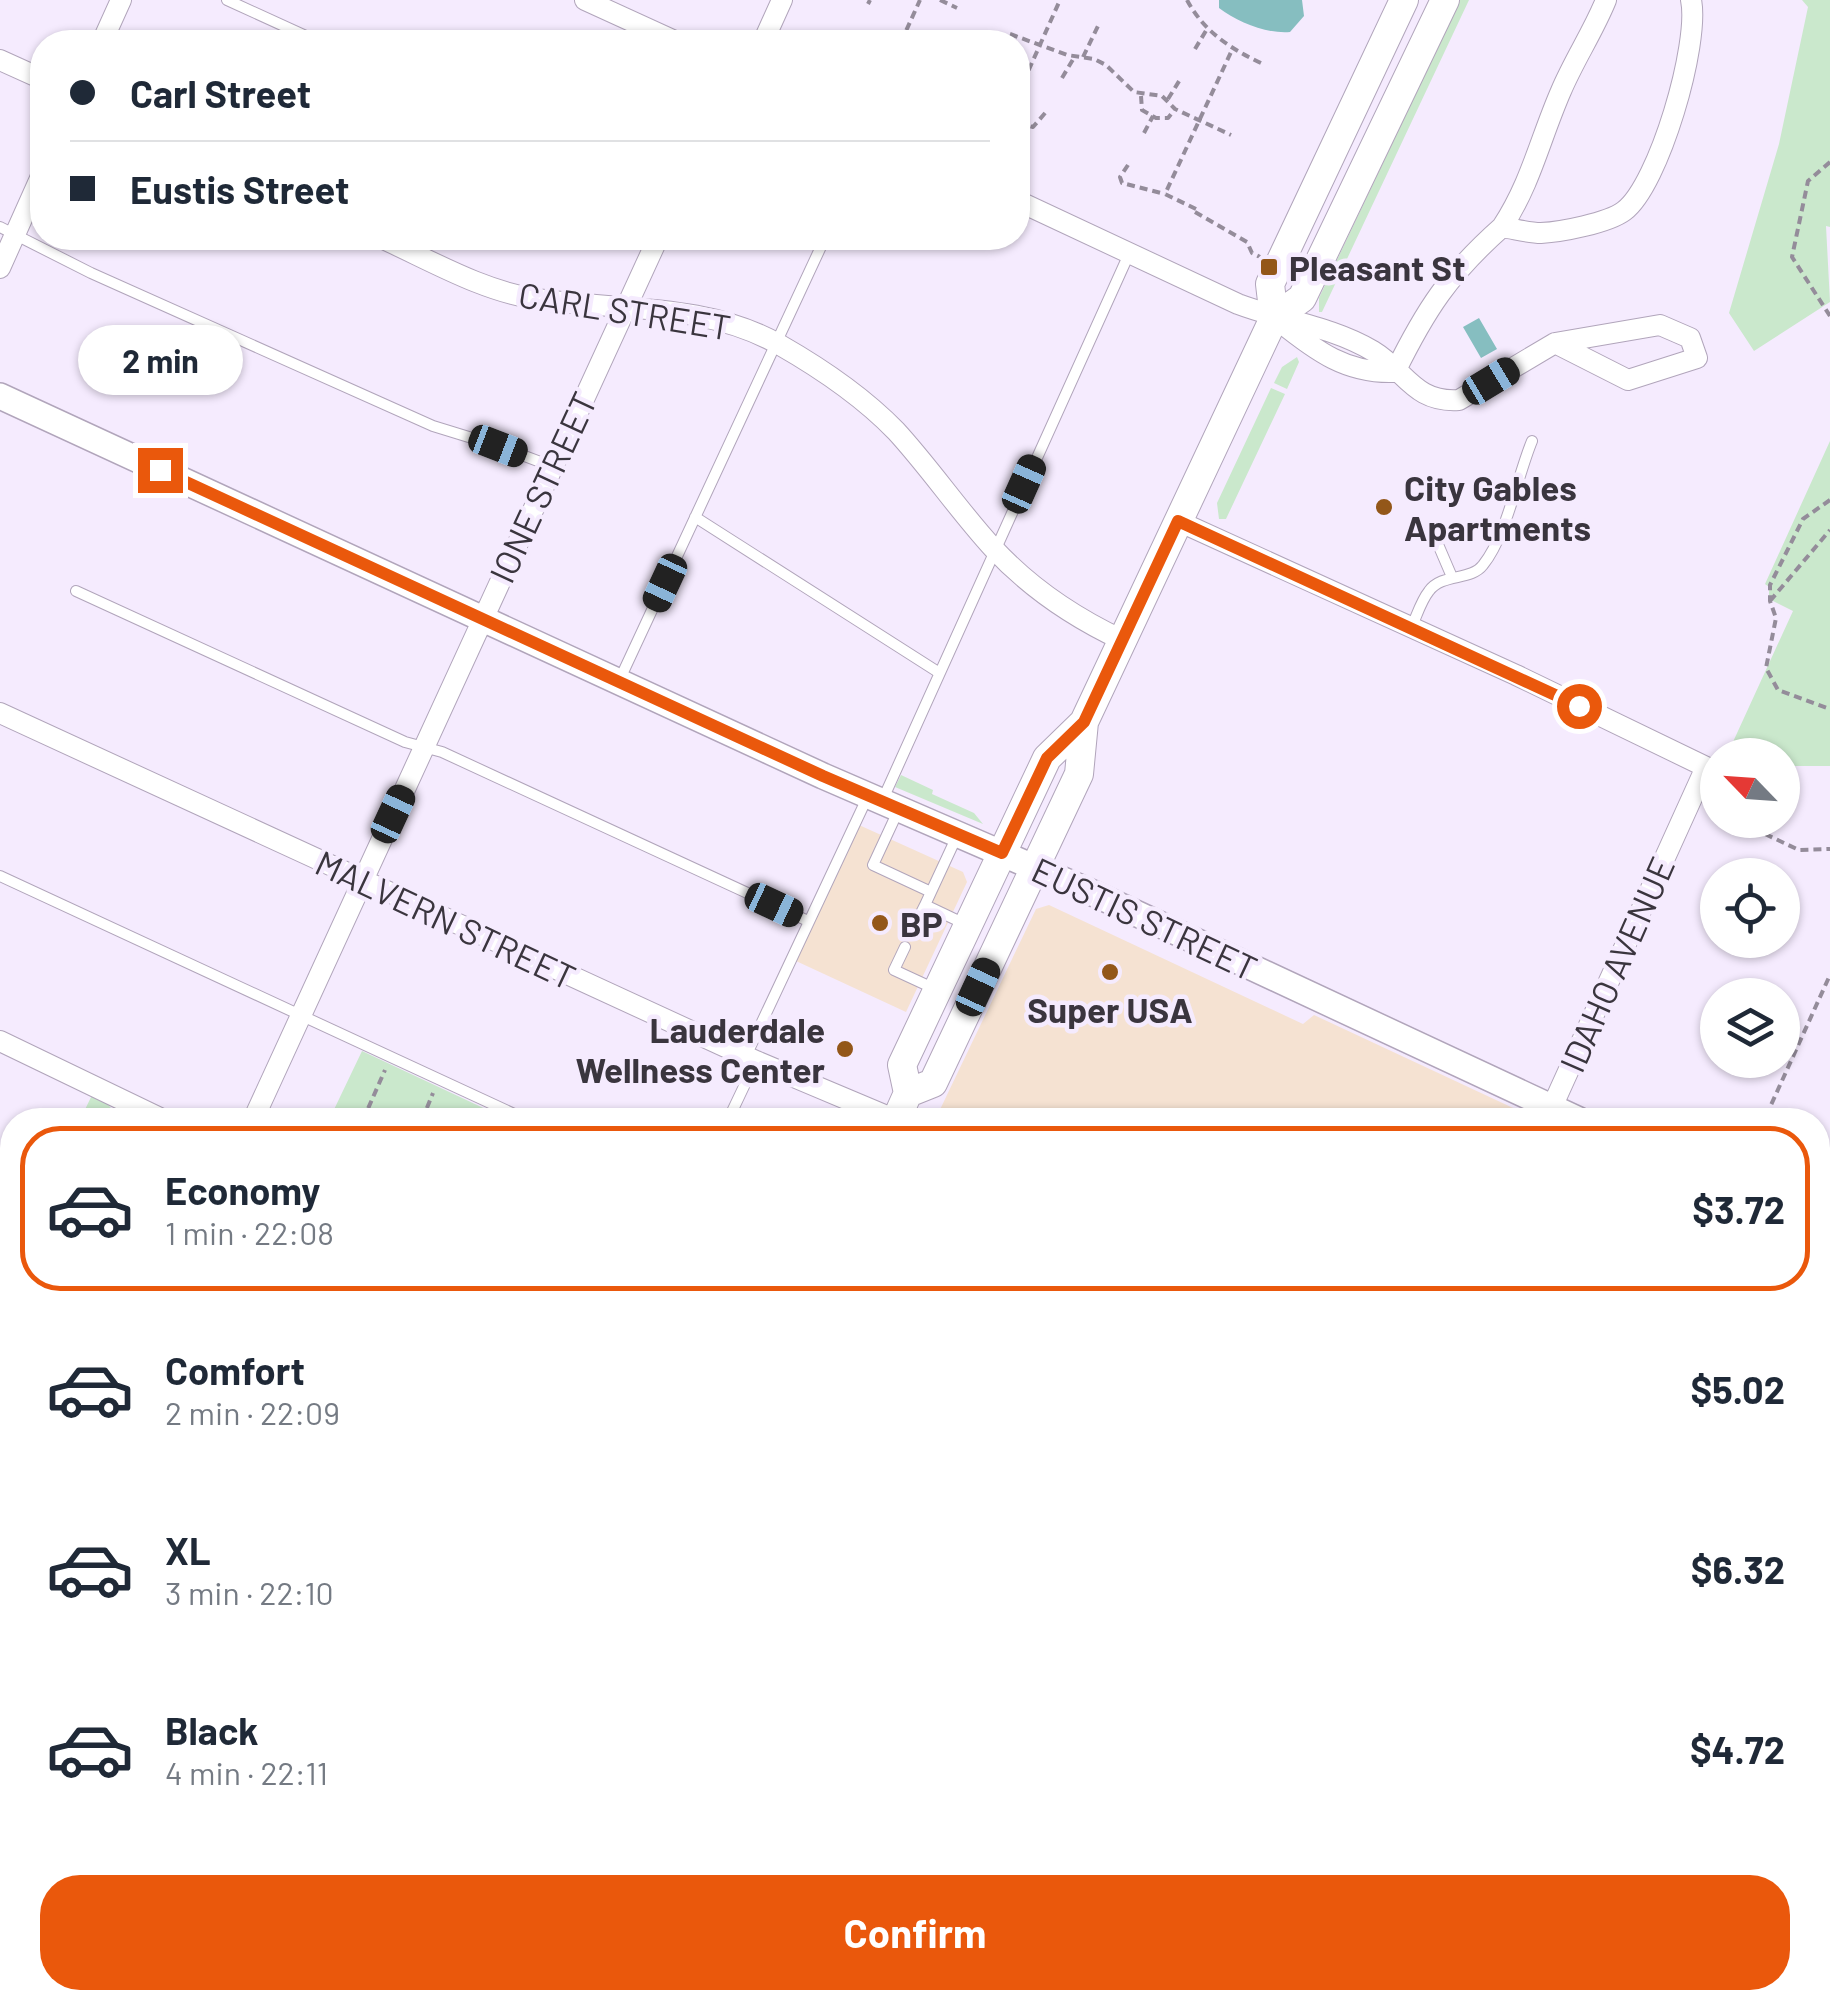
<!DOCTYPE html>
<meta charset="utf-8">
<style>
body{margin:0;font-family:Barlow,sans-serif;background:#f2f2f3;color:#1f2937;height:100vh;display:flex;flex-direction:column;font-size:38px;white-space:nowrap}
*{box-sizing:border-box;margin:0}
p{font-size:32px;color:#747a83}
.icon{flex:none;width:55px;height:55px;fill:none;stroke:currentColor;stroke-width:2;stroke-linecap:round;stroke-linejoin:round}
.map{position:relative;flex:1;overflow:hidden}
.details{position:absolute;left:0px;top:1108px;width:1830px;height:902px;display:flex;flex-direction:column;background:#fff;border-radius:40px 40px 0 0;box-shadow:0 2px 8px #0004}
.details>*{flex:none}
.hud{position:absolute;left:30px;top:30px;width:1000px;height:220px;border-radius:40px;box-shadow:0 2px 8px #0004;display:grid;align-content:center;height:220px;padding:0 40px;background:#fff}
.needle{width:65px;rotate:295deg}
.tools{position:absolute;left:1700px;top:738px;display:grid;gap:20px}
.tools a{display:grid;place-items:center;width:100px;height:100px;border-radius:50%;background:#fff;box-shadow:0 2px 8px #0004;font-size:50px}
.end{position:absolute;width:45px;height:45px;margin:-22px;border:12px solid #ea580c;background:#fff;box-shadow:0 0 0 5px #fff}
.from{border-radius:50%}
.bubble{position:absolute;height:70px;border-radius:35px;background:#fff;box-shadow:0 2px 8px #0004;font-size:32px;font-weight:700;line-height:70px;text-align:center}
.car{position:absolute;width:30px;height:60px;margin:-30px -15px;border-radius:12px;box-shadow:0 0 8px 2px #0007;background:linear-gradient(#222 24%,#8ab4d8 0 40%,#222 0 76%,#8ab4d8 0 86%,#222 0)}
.hud b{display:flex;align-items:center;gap:35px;height:95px;font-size:38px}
.hud b+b{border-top:2px solid #e0e1e3}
.hud i{width:25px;height:25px;background:#1f2937}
ul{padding:18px 0 0;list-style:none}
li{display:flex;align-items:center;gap:30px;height:165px;margin:0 20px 15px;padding:0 20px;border:5px solid transparent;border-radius:40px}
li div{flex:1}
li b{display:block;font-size:38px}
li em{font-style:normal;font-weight:700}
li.current{border-color:#ea580c}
li>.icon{width:90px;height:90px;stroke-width:1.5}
.cta{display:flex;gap:20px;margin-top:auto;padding:20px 40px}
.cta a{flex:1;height:115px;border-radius:40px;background:#ea580c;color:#fff;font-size:40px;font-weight:700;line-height:115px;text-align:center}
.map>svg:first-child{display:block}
.commercial{fill:#f5e2d2}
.industrial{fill:#f3dfee}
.green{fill:#cae8cc}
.water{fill:#86bec0}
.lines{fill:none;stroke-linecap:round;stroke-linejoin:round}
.service-casing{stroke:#b1a5bb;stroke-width:12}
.minor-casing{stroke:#b1a5bb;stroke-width:22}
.tertiary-casing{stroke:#b1a5bb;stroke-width:28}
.secondary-casing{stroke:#b1a5bb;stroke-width:30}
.path{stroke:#948c9a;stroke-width:4;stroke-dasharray:8 5;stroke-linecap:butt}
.service{stroke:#fff;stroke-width:10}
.minor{stroke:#fff;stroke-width:20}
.tertiary{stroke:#fff;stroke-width:25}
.secondary{stroke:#fff;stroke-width:28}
.rail-casing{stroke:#5a545f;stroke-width:10}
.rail{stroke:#f5ebfe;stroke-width:6;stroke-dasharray:19;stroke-linecap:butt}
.route{stroke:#ea580c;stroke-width:12}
.poi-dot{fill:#935719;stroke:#f5ebfe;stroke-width:4}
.labels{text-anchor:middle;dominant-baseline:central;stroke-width:9;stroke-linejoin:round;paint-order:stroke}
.poi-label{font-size:35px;font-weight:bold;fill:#3a353e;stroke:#f5ebfe;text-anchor:start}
.street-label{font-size:35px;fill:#3a353e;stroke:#f5ebfe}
</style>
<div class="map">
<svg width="1830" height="2009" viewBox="0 0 1830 2009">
<rect width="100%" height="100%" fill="#f5ebfe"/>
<path class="commercial" d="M 859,825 L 963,872 L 967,882 L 906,1012 L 796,961 Z
M 1049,905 L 1303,1024 L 1314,1015 L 1539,1120 L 935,1120 L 1036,909 Z
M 1818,1253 L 1830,1259 L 1830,1471 L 1818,1465 Z"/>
<path class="industrial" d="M 0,1764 L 12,1770 L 12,1998 L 299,1998 L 305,2009 L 0,2009 Z
M 1830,1944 L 1830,2009 L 1797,2009 L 1802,1998 L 1818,1998 L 1818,1966 Z
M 326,1998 L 454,1998 L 449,2009 L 321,2009 Z
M 526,1998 L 1507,1998 L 1537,2009 L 520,2009 Z"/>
<path class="green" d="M 1460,0 L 1469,0 L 1322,312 L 1319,312 L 1319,298 Z
M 1802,0 L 1830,0 L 1830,227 L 1826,226 L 1830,302 L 1754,351 L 1729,313 L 1779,144 L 1808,7 Z
M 1297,357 L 1299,362 L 1287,389 L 1274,383 L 1282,367 Z
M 1271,388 L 1285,394 L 1226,519 L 1219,519 L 1217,503 Z
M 1830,441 L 1830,766 L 1783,766 L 1782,755 L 1727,755 L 1793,611 L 1769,599 L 1769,587 L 1765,584 Z
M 901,775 L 933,790 L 932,794 L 974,813 L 983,824 L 895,787 Z
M 362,1051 L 509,1120 L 329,1120 Z
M 92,1095 L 107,1103 L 120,1120 L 80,1120 Z
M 0,1282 L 12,1286 L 12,1390 L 0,1385 Z
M 0,1407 L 12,1411 L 12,1446 L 0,1441 Z
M 1818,1465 L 1830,1471 L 1830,1527 L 1818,1525 Z
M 1818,1617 L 1830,1619 L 1830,1850 L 1818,1867 Z
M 0,1720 L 12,1726 L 12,1770 L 0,1764 Z
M 1663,1998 L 1746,1998 L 1741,2008 L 1737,2006 L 1735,2009 L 1695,2009 Z"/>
<path class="water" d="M 1219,0 L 1302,0 L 1304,16 L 1290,32 C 1266,34 1238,22 1219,8 Z
M 1479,318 L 1497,349 L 1481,358 L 1463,327 Z"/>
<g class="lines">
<g class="service-casing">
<path id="service" d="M 227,0 L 319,42
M 0,227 L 91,273 L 433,426 L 498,446 L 551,466
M 695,517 L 938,672
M 1437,542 L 1452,577
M 76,591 L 405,742 L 442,752 L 808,921
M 1412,626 C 1417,615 1421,601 1429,591 C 1442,573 1471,581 1483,565 C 1507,535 1517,477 1532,441
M 619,681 L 825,238
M 883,799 L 1129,254
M 899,809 L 873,865 L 931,892 L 957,836
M 0,876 L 527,1120
M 931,892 L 925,905 L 965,924
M 917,921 L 925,905
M 905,947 L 894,970 L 933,988
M 746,1056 L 868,796
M 901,1109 L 928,1120
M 728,1120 L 756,1061
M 0,1710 L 12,1715
M 0,1829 L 12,1844
M 1818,1951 L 1830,1958
M 67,2009 L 69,1998
M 648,2009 L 652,1998"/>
</g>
<g class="minor-casing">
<path id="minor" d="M 585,0 L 677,42
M 1606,0 C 1593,32 1574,60 1561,91 C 1540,139 1531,183 1502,227 C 1515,229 1529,233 1541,233 C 1561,232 1608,223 1624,211 C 1659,185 1700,43 1691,0
M 102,42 L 121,0
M 763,42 L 782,0
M 0,60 L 42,79
M 1018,201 L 1238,304 C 1283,321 1331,326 1373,351 C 1406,371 1414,403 1459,400 L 1555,343 L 1628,380 L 1697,358 L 1690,338 L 1660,325 L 1555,343
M 381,238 C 430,260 482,291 536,299 C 618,311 705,302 780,345 C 822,369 863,397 896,431 C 930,468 959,511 993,548 C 1030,588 1073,617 1122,640
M 0,268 L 42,174
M 1280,322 C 1316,351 1347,374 1395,372
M 1395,372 C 1426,309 1449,274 1502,227
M 1178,521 L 1516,675 L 1706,767 L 1552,1107
M 0,713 L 756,1061 L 896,1120
M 0,1041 L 164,1120
M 253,1120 L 658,238
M 569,1998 L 593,2009"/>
</g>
<g class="tertiary-casing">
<path id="tertiary" d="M 0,396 L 823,776 L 1084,889 L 1579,1120
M 1818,1231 L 1830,1237
M 1818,1933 L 1830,1911
M 1780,2009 L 1786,1998"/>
</g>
<g class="secondary-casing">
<path id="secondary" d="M 1274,318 L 1270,284 L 1404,0
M 908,1093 L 933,1083 L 1079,774 L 1084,722 L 1274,318 L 1302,298 L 1445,0
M 896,1120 L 908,1093 L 902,1065 L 1047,758 L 1084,722
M 487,2009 L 492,1998"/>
</g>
<path class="path" d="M 940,0 L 957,8
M 1187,0 C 1204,32 1231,49 1263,64
M 868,4 L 870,0
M 1010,34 L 1067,55 L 1094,59 L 1106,65 L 1134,92 L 1162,96 L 1175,109 L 1231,135
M 848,42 L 852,34
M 901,42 L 920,0
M 1195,49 L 1207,29
M 1083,57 L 1098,26
M 1062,78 L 1075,56
M 1018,94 L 1060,0
M 1141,96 L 1142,110 L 1156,118 L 1168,118 L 1175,109
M 1168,99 L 1181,78
M 1018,123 L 1033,127 L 1046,112
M 1144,133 L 1153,116
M 1830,162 L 1808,181 L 1792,257 L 1830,316
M 1128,165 L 1120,177 L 1122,183 L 1165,194
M 1196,209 L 1165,194 L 1232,50
M 1195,212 L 1247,242 L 1252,253 L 1260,257
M 1830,500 L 1803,519 L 1770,585 L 1770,601 L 1776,618 L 1766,668 L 1778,690 L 1830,709
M 1770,601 L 1830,530
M 1765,834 L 1799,850 L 1830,849
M 1766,1116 L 1830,975
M 363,1120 L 385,1070
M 422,1120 L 433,1093"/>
<use href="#service" class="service"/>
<use href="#minor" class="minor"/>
<use href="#tertiary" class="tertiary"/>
<use href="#secondary" class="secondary"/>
<g class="rail-casing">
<path id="rail" d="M 0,1395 L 12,1400
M 0,1791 L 12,1801
M 103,1998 L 104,2009
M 287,1998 L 292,2009
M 1044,2009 L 1068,1998
M 1446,2009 C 1508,1992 1570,2000 1632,2009"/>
</g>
<use href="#rail" class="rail"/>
</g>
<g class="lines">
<path class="route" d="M 160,470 L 823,776 L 1002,853 L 1047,758 L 1084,722 L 1178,521 L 1579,706"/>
</g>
<g class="poi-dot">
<rect x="1259" y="257" width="20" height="20" rx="5"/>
<circle cx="1384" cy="507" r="10"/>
<circle cx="880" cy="923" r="10"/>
<circle cx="1110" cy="972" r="10"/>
<circle cx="845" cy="1049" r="10"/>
</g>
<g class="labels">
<g class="poi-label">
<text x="1289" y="267">Pleasant St</text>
<text x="1404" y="487">City Gables<tspan x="1404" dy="40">Apartments</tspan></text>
<text x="900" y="923">BP</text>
<text x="1110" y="1009" text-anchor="middle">Super USA</text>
<text x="825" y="1029" text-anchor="end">Lauderdale<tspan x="825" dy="40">Wellness Center</tspan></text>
</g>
<g class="street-label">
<text transform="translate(625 310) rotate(9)">CARL STREET</text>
<text transform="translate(542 487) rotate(-65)">IONE STREET</text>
<text transform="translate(1145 918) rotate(25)">EUSTIS STREET</text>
<text transform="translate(446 919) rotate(25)">MALVERN STREET</text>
<text transform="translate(1616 964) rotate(-66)">IDAHO AVENUE</text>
</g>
</g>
</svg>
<div class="tools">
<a><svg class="needle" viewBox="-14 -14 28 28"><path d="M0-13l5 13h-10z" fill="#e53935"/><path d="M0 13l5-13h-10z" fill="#747a83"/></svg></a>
<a><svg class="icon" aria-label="locate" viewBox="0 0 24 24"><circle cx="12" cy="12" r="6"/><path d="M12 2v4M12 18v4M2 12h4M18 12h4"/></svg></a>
<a><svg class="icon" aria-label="layers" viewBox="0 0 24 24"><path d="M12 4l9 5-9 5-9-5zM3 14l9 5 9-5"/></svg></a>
</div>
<i class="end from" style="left:1579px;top:706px"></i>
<i class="end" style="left:160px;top:470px"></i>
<div class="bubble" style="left:78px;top:325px;width:165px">2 min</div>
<i class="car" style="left:1491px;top:381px;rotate:59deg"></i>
<i class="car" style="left:498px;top:446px;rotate:111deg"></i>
<i class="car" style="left:1024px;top:484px;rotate:24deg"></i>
<i class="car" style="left:665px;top:583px;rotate:205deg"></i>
<i class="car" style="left:393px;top:814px;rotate:25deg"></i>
<i class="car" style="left:774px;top:905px;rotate:115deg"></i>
<i class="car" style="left:978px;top:987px;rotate:25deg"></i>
<div class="hud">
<b><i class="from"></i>Carl Street</b>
<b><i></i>Eustis Street</b>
</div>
<section class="details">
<ul>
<li class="current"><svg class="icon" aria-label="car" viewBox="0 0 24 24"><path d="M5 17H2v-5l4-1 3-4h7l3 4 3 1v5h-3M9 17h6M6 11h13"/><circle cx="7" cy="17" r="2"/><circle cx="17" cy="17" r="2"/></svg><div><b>Economy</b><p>1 min · 22:08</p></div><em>$3.72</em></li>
<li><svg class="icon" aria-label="car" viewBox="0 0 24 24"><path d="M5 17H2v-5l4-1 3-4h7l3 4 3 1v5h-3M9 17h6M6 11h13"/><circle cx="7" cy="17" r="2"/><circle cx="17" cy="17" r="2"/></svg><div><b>Comfort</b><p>2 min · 22:09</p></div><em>$5.02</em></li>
<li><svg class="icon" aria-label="car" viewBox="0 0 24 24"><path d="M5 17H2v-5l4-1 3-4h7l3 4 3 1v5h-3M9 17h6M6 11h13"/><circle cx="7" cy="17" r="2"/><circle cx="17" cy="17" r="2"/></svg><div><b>XL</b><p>3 min · 22:10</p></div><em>$6.32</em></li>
<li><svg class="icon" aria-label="car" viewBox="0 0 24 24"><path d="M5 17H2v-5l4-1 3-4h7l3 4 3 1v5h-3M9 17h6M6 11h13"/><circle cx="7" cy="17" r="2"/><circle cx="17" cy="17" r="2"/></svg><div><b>Black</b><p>4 min · 22:11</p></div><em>$4.72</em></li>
</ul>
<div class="cta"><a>Confirm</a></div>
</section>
</div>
